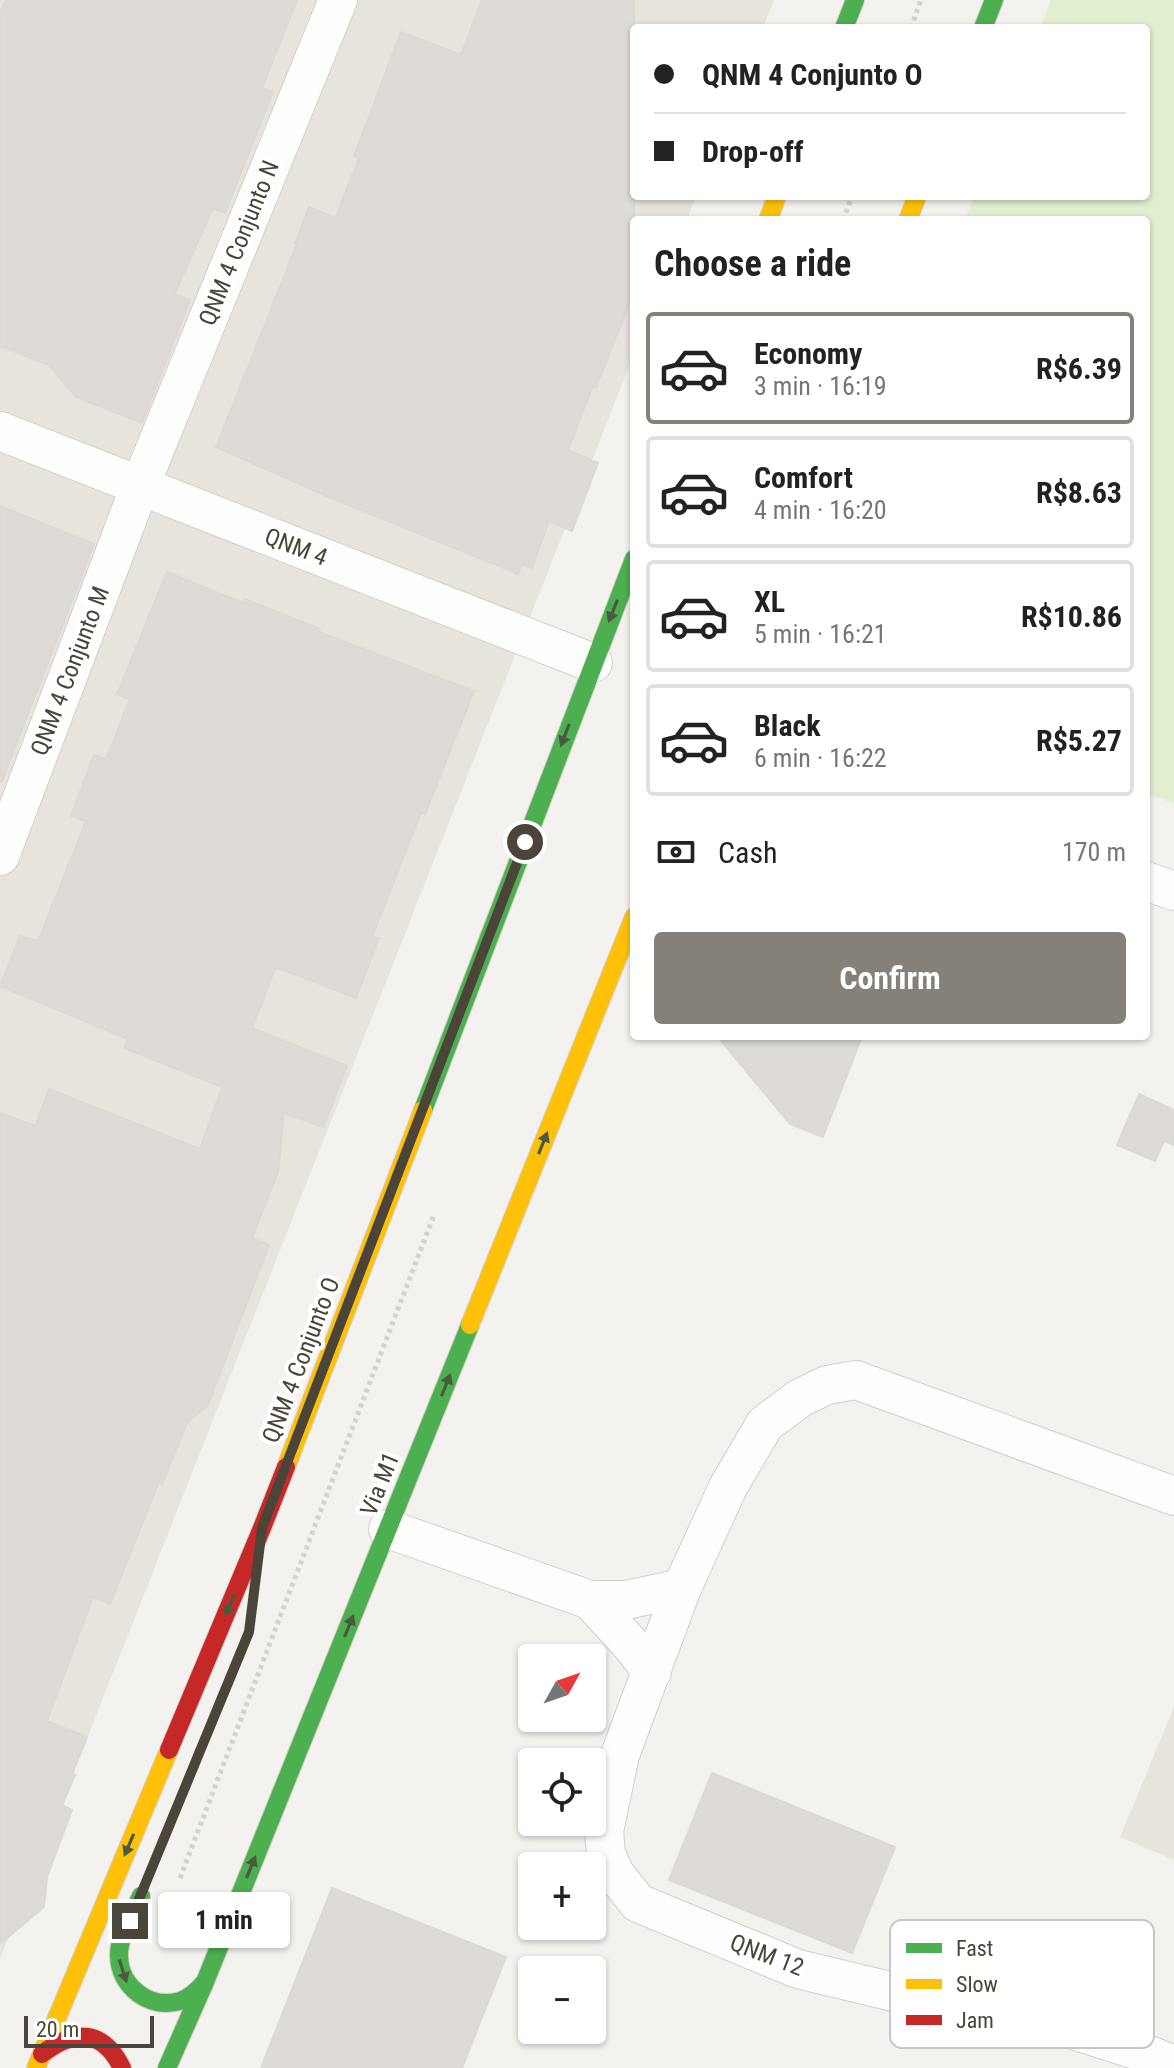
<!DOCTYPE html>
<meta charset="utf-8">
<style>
body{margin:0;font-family:"Roboto Condensed",sans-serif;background:#f2f2f2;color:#222;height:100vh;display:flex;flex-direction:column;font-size:30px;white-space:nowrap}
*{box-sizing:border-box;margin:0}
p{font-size:26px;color:#767676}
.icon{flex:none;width:44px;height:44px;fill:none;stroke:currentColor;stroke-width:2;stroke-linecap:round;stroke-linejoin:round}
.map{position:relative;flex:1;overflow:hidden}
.details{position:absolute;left:630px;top:216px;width:520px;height:824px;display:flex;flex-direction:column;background:#fff;border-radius:8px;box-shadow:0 2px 6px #0004}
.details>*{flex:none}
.guide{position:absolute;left:630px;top:24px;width:520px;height:176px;border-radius:8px;box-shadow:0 2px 6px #0004;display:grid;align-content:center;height:176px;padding:0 24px;background:#fff}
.needle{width:52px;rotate:50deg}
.tools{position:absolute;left:518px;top:1644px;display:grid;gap:16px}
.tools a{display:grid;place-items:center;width:88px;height:88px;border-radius:8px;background:#fff;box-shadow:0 2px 6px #0004;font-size:40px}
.scale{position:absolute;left:24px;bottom:20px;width:130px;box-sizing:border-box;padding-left:8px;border:4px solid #4b4439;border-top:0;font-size:22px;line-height:28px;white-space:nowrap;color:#4b4439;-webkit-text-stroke:6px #fff;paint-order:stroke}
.end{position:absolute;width:36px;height:36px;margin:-18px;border:10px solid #4b4439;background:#fff;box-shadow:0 0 0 4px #fff}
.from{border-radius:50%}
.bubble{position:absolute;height:56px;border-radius:8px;background:#fff;box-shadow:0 2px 6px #0004;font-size:26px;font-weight:700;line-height:56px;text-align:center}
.guide b{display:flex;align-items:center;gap:28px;height:76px;font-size:30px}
.guide b+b{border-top:2px solid #e0e0e0}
.guide i{width:20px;height:20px;background:#222}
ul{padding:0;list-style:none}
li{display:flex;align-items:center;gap:24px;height:112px;margin:0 16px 12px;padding:0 8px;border:4px solid #e0e0e0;border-radius:8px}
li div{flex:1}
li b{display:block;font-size:30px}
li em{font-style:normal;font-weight:700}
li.on{border-color:#868178}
li>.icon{width:72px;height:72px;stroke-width:1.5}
h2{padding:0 24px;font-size:36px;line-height:96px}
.pay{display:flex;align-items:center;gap:20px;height:88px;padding:0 24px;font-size:30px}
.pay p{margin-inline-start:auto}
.action{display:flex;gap:16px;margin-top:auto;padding:16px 24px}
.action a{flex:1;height:92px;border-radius:8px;background:#868178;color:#fff;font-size:32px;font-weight:700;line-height:92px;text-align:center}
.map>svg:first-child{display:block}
.residential{fill:#e7e4dc}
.green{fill:#e1eecf}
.building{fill:#dedbd6;stroke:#dcd9d4;stroke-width:2}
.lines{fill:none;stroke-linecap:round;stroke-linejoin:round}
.street-casing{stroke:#d2d0cb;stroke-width:40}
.fast-casing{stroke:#d3cfc5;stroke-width:20}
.slow-casing{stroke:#d3cfc5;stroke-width:20}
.jam-casing{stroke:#d3cfc5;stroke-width:20}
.path{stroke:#d3d2cc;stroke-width:5;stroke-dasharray:4 4;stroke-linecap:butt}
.street{stroke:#fdfdfc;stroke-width:38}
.fast{stroke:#4caf50;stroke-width:18}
.slow{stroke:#ffc107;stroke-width:18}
.jam{stroke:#c62828;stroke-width:18}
.oneway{fill:#4b593e}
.route{stroke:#4b4439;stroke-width:10}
.labels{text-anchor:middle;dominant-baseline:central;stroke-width:8;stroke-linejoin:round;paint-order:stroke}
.street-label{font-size:24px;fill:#4b4439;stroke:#fff}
.key{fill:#fff;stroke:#c9c7c4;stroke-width:2}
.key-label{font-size:22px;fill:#4b4439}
</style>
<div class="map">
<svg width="1174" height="2068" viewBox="0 0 1174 2068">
<rect width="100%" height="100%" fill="#f4f2ee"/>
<path class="residential" d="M 0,0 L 774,0 L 763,28 L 634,28 L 634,196 L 696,196 L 687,220 L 634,220 L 634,354 L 0,1959 Z
M 1174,1707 L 1174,1860 L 1120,1837 Z"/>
<path class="green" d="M 1051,0 L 1174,0 L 1174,803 L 1146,794 L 1146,220 L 965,220 L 974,196 L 1146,196 L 1146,28 L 1040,28 Z"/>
<path class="building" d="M 6,0 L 297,0 L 262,88 L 273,92 L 225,213 L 213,208 L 174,295 L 190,300 L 142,423 L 76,397 L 49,365 L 0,346 L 0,13 Z
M 482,0 L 634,0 L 634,293 L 596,387 L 593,386 L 568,450 L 598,463 L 572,531 L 549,521 L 532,568 L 522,564 L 518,574 L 329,497 L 216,447 L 297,244 L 295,243 L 309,207 L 335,218 L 359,158 L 354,156 L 401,32 L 461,55 Z
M 0,506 L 94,544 L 2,781 L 0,781 Z
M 167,572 L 243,603 L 245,599 L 320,629 L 319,632 L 474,691 L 425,814 L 421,813 L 372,937 L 379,938 L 356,998 L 276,967 L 252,1028 L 347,1066 L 323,1127 L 284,1113 L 278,1172 L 252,1238 L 269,1245 L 208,1405 L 187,1423 L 162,1484 L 159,1482 L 110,1604 L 93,1597 L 47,1721 L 87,1737 L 72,1774 L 75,1775 L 62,1805 L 72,1810 L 47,1877 L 44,1907 L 0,1944 L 0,1113 L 35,1126 L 49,1089 L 200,1149 L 222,1087 L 124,1048 L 128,1039 L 0,986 L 20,936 L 38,941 L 86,821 L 71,816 L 94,755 L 106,759 L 130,699 L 117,694 Z
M 717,1036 L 862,1036 L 823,1137 L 790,1124 Z
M 1139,1094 L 1174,1110 L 1174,1145 L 1164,1141 L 1155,1161 L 1117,1145 Z
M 712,1773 L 895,1847 L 852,1953 L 669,1880 Z
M 332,1888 L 506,1957 L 462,2068 L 261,2068 Z"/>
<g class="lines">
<g class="street-casing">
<path id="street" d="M 0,431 L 593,663
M 0,856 L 140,486 L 338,0
M 1146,881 L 1174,891
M 1174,1496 L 856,1380 L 827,1385 L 800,1398 L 765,1424 L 728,1487 L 682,1588 L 620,1755 L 604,1831 L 606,1854 L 615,1874 L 638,1903 L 798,1969 L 977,2012 L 1051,2023 L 1142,2052 L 1174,2065
M 388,1529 L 590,1600 L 626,1600 L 682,1588
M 590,1600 L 632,1646 L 652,1672"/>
</g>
<g class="fast-casing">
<path id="fast" d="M 844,28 L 855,0
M 983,28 L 994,0
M 423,1110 L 634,559
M 141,1896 C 133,1914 119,1935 119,1955 C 119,1987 150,2010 180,2001 C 190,1998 198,1990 205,1982
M 167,2068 L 205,1982 L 470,1325"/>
</g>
<g class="slow-casing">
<path id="slow" d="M 768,220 L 777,196
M 908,220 L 917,196
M 470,1325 L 634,917
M 286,1467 L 423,1110
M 36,2068 L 169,1750"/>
</g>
<g class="jam-casing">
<path id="jam" d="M 169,1750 L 262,1528 L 286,1467
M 42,2054 C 74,2029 103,2029 122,2068"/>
</g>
<path class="path" d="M 911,28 L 921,0
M 843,220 L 852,196
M 180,1878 L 434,1215"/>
<use href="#street" class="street"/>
<use href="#fast" class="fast"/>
<use href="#slow" class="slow"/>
<use href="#jam" class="jam"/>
</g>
<defs><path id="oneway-solid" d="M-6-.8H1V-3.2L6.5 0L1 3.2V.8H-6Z" transform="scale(2)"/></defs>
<g class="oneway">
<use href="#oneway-solid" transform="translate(613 611) rotate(112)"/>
<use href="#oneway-solid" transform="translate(565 735) rotate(111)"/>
<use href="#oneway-solid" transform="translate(543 1143) rotate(-68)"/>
<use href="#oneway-solid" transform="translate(446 1385) rotate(-68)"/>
<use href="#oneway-solid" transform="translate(230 1605) rotate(113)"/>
<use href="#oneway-solid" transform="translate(349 1626) rotate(-68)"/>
<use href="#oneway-solid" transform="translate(129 1845) rotate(113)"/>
<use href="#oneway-solid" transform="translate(251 1867) rotate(-68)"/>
<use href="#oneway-solid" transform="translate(123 1971) rotate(72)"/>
</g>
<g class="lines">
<path class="route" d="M 130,1921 L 249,1632 L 262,1528 L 525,842"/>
</g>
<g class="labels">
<g class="street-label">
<text transform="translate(239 243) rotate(-68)">QNM 4 Conjunto N</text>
<text transform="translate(296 547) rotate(21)">QNM 4</text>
<text transform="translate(70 671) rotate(-69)">QNM 4 Conjunto M</text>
<text transform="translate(301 1360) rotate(-69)">QNM 4 Conjunto O</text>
<text transform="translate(380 1484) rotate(-68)">Via M1</text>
<text transform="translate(767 1955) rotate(21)">QNM 12</text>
</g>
</g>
<rect x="890" y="1920" width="264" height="128" rx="12" class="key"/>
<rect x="906" y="1943" width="36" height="10" fill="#4caf50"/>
<rect x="906" y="1979" width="36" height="10" fill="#ffc107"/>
<rect x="906" y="2015" width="36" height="10" fill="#c62828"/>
<g class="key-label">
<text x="956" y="1956">Fast</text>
<text x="956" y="1992">Slow</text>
<text x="956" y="2028">Jam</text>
</g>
</svg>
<div class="tools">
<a><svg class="needle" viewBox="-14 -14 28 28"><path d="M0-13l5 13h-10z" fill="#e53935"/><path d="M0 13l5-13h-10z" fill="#767676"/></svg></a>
<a><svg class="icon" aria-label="locate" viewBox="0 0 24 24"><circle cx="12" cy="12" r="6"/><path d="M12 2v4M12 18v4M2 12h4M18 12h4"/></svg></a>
<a>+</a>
<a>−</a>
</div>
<div class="scale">20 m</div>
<i class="end from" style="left:525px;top:842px"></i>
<i class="end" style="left:130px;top:1921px"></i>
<div class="bubble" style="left:158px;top:1892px;width:132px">1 min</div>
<div class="guide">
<b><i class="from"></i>QNM 4 Conjunto O</b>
<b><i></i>Drop-off</b>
</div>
<section class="details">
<h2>Choose a ride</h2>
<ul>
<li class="on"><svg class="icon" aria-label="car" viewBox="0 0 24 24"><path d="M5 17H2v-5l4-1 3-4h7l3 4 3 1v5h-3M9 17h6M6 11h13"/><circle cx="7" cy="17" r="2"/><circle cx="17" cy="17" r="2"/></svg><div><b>Economy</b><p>3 min · 16:19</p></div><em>R$6.39</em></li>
<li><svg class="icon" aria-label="car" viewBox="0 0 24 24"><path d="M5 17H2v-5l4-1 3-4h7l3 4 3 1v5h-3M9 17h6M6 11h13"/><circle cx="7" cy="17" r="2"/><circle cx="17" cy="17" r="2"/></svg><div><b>Comfort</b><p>4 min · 16:20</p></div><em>R$8.63</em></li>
<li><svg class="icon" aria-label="car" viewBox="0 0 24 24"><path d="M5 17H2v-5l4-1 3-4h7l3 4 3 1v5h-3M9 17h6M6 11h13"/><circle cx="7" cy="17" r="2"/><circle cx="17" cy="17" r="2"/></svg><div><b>XL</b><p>5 min · 16:21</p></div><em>R$10.86</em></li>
<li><svg class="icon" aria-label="car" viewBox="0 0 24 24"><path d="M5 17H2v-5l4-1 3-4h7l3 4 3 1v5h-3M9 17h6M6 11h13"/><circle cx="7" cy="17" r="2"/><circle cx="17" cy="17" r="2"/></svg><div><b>Black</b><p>6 min · 16:22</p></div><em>R$5.27</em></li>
</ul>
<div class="pay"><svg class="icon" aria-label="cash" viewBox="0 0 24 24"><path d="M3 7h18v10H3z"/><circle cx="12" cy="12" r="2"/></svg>Cash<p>170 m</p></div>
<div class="action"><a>Confirm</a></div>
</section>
</div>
